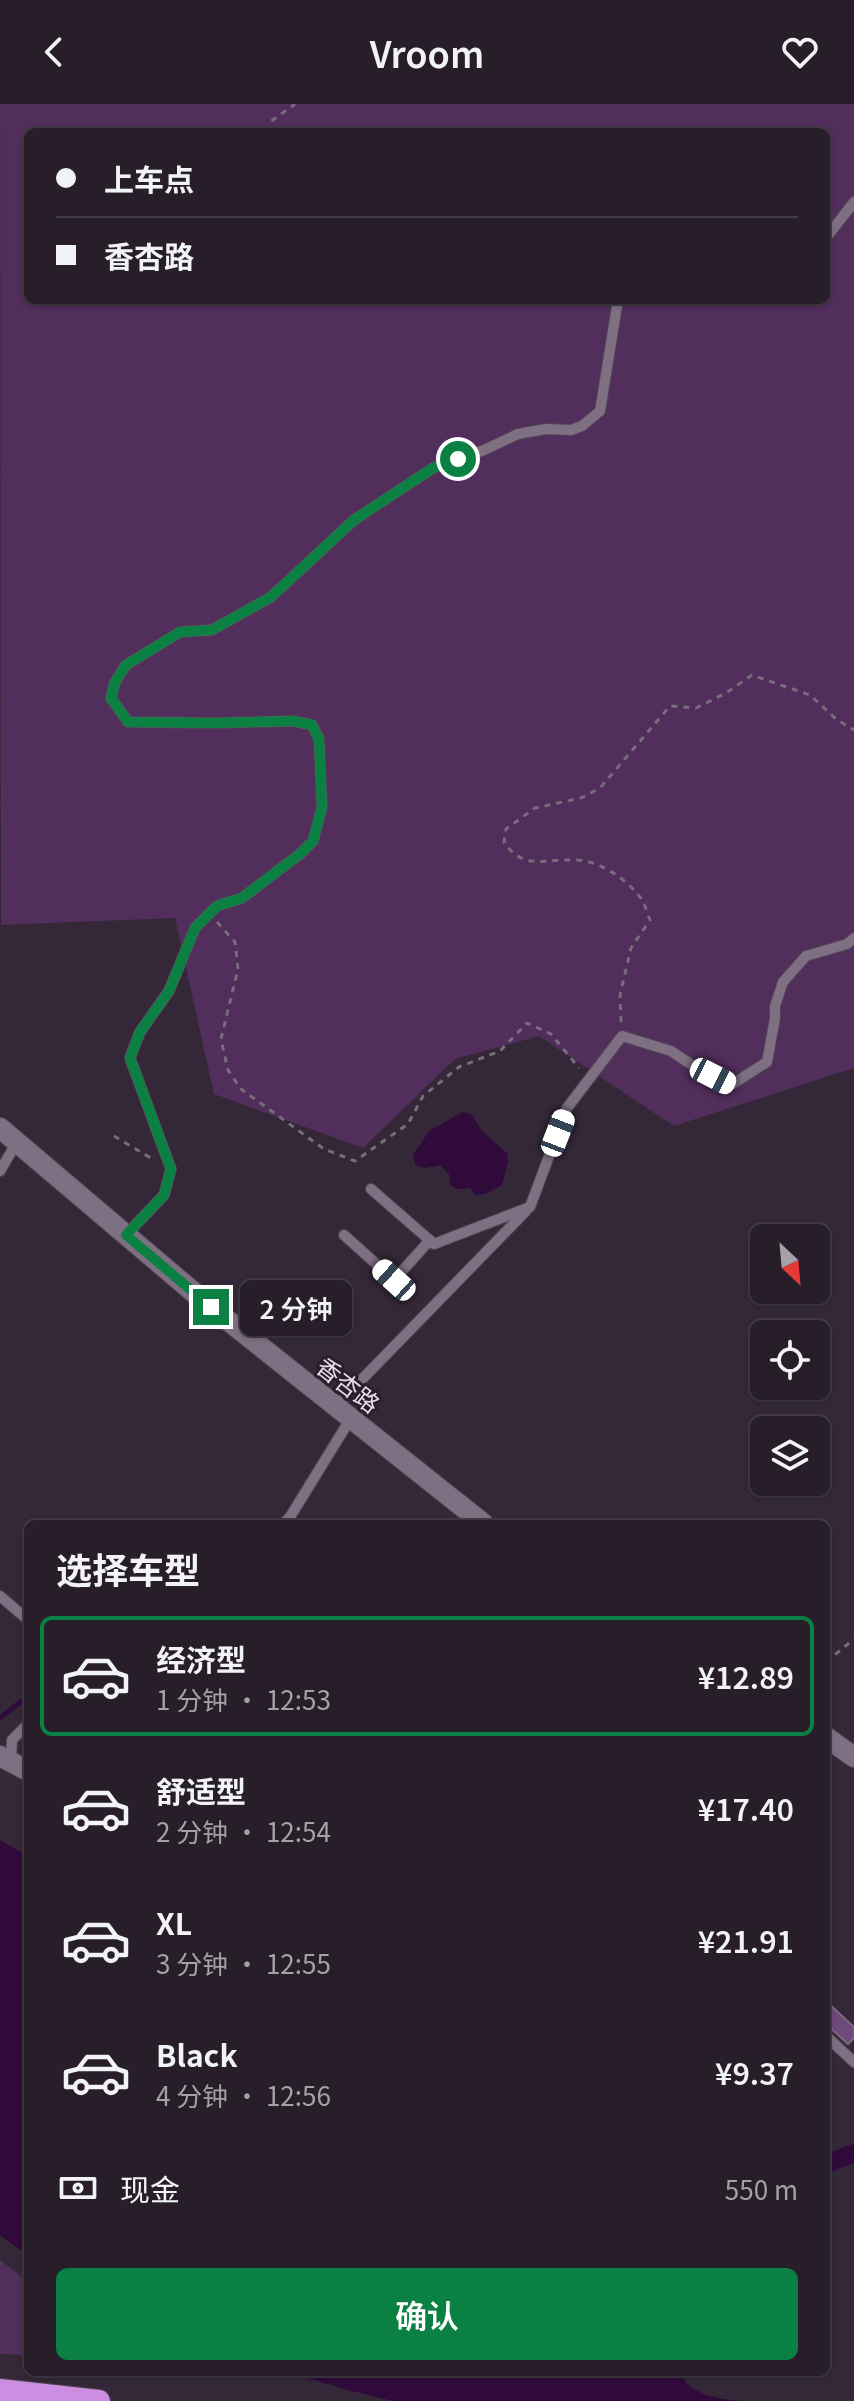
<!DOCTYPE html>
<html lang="zh">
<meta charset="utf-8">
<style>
body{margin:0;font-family:Georgia,"Noto Sans SC",serif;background:#332b36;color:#f1f3f6;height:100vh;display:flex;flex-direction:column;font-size:30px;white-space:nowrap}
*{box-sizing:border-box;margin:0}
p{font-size:26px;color:#a4a2a8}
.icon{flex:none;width:44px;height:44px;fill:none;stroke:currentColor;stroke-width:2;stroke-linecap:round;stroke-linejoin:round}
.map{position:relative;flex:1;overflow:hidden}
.details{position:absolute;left:24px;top:1416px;width:806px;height:856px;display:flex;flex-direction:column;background:#271e2a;border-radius:12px;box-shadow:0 2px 6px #0004,0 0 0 2px #433c47}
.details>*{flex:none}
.hud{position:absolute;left:24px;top:24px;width:806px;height:176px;border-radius:12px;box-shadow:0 2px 6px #0004,0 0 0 2px #433c47;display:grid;align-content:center;height:176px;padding:0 32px;background:#271e2a}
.needle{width:52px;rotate:154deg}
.tools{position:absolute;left:750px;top:1120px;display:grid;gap:16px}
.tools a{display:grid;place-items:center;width:80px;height:80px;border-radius:12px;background:#271e2a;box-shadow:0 2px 6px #0004,0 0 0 2px #433c47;font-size:40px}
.end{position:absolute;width:36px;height:36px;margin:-18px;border:10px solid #0b8043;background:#fff;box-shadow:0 0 0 4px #fff}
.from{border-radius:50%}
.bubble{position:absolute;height:56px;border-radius:12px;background:#271e2a;box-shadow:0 2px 6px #0004,0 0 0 2px #433c47;font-size:26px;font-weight:600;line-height:56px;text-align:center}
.car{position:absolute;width:24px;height:48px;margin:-24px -12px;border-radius:10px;box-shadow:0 0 6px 2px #0007;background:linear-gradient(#fff 24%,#345 0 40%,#fff 0 76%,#345 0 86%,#fff 0)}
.hud b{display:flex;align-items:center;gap:28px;height:76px;font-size:30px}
.hud b+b{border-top:2px solid #433c47}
.hud i{width:20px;height:20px;background:#f1f3f6}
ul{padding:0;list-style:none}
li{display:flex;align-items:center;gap:24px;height:120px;margin:0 16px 12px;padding:0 16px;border:4px solid transparent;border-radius:12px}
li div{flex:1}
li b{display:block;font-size:30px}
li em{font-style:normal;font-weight:600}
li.selected{border-color:#0b8043}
li>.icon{width:72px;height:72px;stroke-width:1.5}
h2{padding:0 32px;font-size:36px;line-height:96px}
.pay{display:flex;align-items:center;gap:20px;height:88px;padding:0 32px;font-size:30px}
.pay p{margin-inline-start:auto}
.button{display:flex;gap:16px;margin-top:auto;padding:16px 32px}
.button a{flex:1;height:92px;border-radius:12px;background:#0b8043;color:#fff;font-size:32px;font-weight:600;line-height:92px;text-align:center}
header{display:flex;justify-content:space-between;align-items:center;height:104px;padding:0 32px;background:#271e2a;font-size:36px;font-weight:600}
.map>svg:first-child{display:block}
.green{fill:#512e5b;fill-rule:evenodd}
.water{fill:#300a3a}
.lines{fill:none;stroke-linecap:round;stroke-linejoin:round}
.stream{stroke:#300a3a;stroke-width:5}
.canal{stroke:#300a3a;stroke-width:18}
.building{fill:#6f487c;stroke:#796b7e;stroke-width:2}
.service-casing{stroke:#504653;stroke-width:12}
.minor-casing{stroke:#504653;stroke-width:22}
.tertiary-casing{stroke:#504653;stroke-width:22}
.trunk-casing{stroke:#504653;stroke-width:24}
.path{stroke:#776d7b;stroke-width:3;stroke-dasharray:6 6;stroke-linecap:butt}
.service{stroke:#7e7082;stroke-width:10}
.minor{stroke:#7e7082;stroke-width:20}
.tertiary{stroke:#7e7082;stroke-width:20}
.trunk{stroke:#cc8ee0;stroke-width:22}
.route{stroke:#0b8043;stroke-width:10}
.labels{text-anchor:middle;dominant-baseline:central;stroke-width:6;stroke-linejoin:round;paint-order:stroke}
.street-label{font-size:24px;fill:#e6dee8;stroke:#2a1e2e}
</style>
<header><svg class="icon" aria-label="back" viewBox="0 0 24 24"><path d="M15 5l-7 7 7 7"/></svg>Vroom<svg class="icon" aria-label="heart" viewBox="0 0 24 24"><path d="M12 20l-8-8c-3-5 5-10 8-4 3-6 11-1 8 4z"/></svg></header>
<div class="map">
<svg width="854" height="2297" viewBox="0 0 854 2297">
<rect width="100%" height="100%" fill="#342838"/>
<path class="green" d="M 0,0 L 854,0 L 854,964 L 674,1022 L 539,932 L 455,955 L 363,1044 L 214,990 L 175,814 L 1,821 ZM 28,28 L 826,28 L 826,196 L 28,196 Z
M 0,2156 L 28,2178 L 28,2251 L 0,2250 Z"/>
<path class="water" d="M 463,1008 L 472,1011 L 482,1027 L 507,1049 L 508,1058 L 502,1081 L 485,1090 L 475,1091 L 470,1084 L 456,1085 L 450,1081 L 449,1070 L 440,1061 L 426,1064 L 416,1062 L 413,1051 L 429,1027 Z
M 0,1736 L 28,1752 L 28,2152 L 0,2131 Z
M 287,2268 L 679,2268 C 690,2291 717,2295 741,2297 L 393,2297 L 348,2286 Z"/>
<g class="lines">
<path class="stream" d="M 0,1614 L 28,1592"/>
<path class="canal" d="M 826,2060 L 854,2049"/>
</g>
<path class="building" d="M 826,1897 L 854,1923 L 854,1934 L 848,1940 L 826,1920 Z"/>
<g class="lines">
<g class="service-casing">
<path id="service" d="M 826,134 L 854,98
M 0,1067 L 17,1038
M 371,1085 L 434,1140 L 530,1103 L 567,1004 L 622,932 L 671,947 L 695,963 L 731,981 L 767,958 L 775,914 L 775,902 L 783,878 L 806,852 L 847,840 L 854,834
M 126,1131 L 164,1091 L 171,1065 L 130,954 L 140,928 L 169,887 L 195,824 L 217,802 L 242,794 L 300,750 L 313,737 L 322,703 L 319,635 L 312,621 L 293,617 L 215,619 L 128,618 L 111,594 L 115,578 L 126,561 L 180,528 L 212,526 L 271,493 L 354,416 L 433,364 L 484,346 L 518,330 L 546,325 L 571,326 L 582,322 L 600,307 L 618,196
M 344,1131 L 394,1176 L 430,1136
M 336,1302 L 526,1107
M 283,1420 L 290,1413 L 351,1314
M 0,1492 L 28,1516
M 11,1657 L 12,1636 L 28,1620
M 826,1932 L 854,1958"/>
</g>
<g class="minor-casing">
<path id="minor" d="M 0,1652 L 28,1667"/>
</g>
<g class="tertiary-casing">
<path id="tertiary" d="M 0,1024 L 211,1203 L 484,1420
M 826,1633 L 854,1653"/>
</g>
<g class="trunk-casing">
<path id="trunk" d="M 0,2286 L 99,2297"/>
</g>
<path class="path" d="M 272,28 L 270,18 L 295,0
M 217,818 L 235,838 L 238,865 L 221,935 L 228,966 L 241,985 L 324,1045 L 355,1057 L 408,1020 L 423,992 L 459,963 L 500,947 L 527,919 L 551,930 L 579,964
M 621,918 L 620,891 L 631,844 L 650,816 C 647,809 645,799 640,793 C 626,775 600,757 577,756 C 547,754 524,768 504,738 L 506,725 L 535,704 L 581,694 L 600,684 L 670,602 L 696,604 L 726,589 L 752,571 L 810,591 L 836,615 L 854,626
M 114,1032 L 154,1056
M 826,1558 L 854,1535"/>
<use href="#service" class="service"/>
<use href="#minor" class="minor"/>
<use href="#tertiary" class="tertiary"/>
<use href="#trunk" class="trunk"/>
</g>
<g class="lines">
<path class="route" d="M 211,1203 L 126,1131 L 164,1091 L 171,1065 L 130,954 L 140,928 L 169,887 L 195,824 L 217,802 L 242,794 L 300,750 L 313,737 L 322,703 L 319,635 L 312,621 L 293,617 L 215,619 L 128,618 L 111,594 L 115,578 L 126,561 L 180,528 L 212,526 L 271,493 L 354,416 L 433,364 L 458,355"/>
</g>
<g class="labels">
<g class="street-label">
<text transform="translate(349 1280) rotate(38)">香杏路</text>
</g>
</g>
</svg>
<div class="tools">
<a><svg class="needle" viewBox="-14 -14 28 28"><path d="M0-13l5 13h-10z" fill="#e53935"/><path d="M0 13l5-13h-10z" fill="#a4a2a8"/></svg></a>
<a><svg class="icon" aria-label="locate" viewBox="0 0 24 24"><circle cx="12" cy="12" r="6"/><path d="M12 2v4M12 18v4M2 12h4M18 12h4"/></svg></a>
<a><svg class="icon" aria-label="layers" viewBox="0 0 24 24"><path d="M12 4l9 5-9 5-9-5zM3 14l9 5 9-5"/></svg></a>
</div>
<i class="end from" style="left:458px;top:355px"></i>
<i class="end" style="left:211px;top:1203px"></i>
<div class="bubble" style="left:240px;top:1176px;width:112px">2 分钟</div>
<i class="car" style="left:713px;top:972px;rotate:117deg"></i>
<i class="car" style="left:558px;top:1029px;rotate:21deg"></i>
<i class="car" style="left:394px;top:1176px;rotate:312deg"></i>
<div class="hud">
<b><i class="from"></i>上车点</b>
<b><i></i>香杏路</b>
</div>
<section class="details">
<h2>选择车型</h2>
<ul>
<li class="selected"><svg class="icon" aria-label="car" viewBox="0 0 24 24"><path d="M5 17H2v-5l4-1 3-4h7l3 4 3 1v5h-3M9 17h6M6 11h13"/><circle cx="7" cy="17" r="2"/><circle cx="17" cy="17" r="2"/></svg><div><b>经济型</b><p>1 分钟 · 12:53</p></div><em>¥12.89</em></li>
<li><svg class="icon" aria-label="car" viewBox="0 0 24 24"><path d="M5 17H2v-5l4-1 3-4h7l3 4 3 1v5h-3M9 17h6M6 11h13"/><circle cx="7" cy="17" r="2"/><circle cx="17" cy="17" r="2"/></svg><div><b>舒适型</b><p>2 分钟 · 12:54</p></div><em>¥17.40</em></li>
<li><svg class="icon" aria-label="car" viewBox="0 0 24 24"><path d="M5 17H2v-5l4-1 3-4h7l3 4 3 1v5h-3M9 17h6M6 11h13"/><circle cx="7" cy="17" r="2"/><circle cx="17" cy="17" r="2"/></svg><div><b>XL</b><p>3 分钟 · 12:55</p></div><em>¥21.91</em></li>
<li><svg class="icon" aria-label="car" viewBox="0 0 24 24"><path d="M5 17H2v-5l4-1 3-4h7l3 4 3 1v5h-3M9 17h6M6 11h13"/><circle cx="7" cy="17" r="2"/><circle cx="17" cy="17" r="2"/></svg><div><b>Black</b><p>4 分钟 · 12:56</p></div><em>¥9.37</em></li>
</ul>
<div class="pay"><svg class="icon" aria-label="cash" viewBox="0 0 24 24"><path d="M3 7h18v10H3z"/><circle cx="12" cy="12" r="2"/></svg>现金<p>550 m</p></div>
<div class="button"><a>确认</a></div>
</section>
</div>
